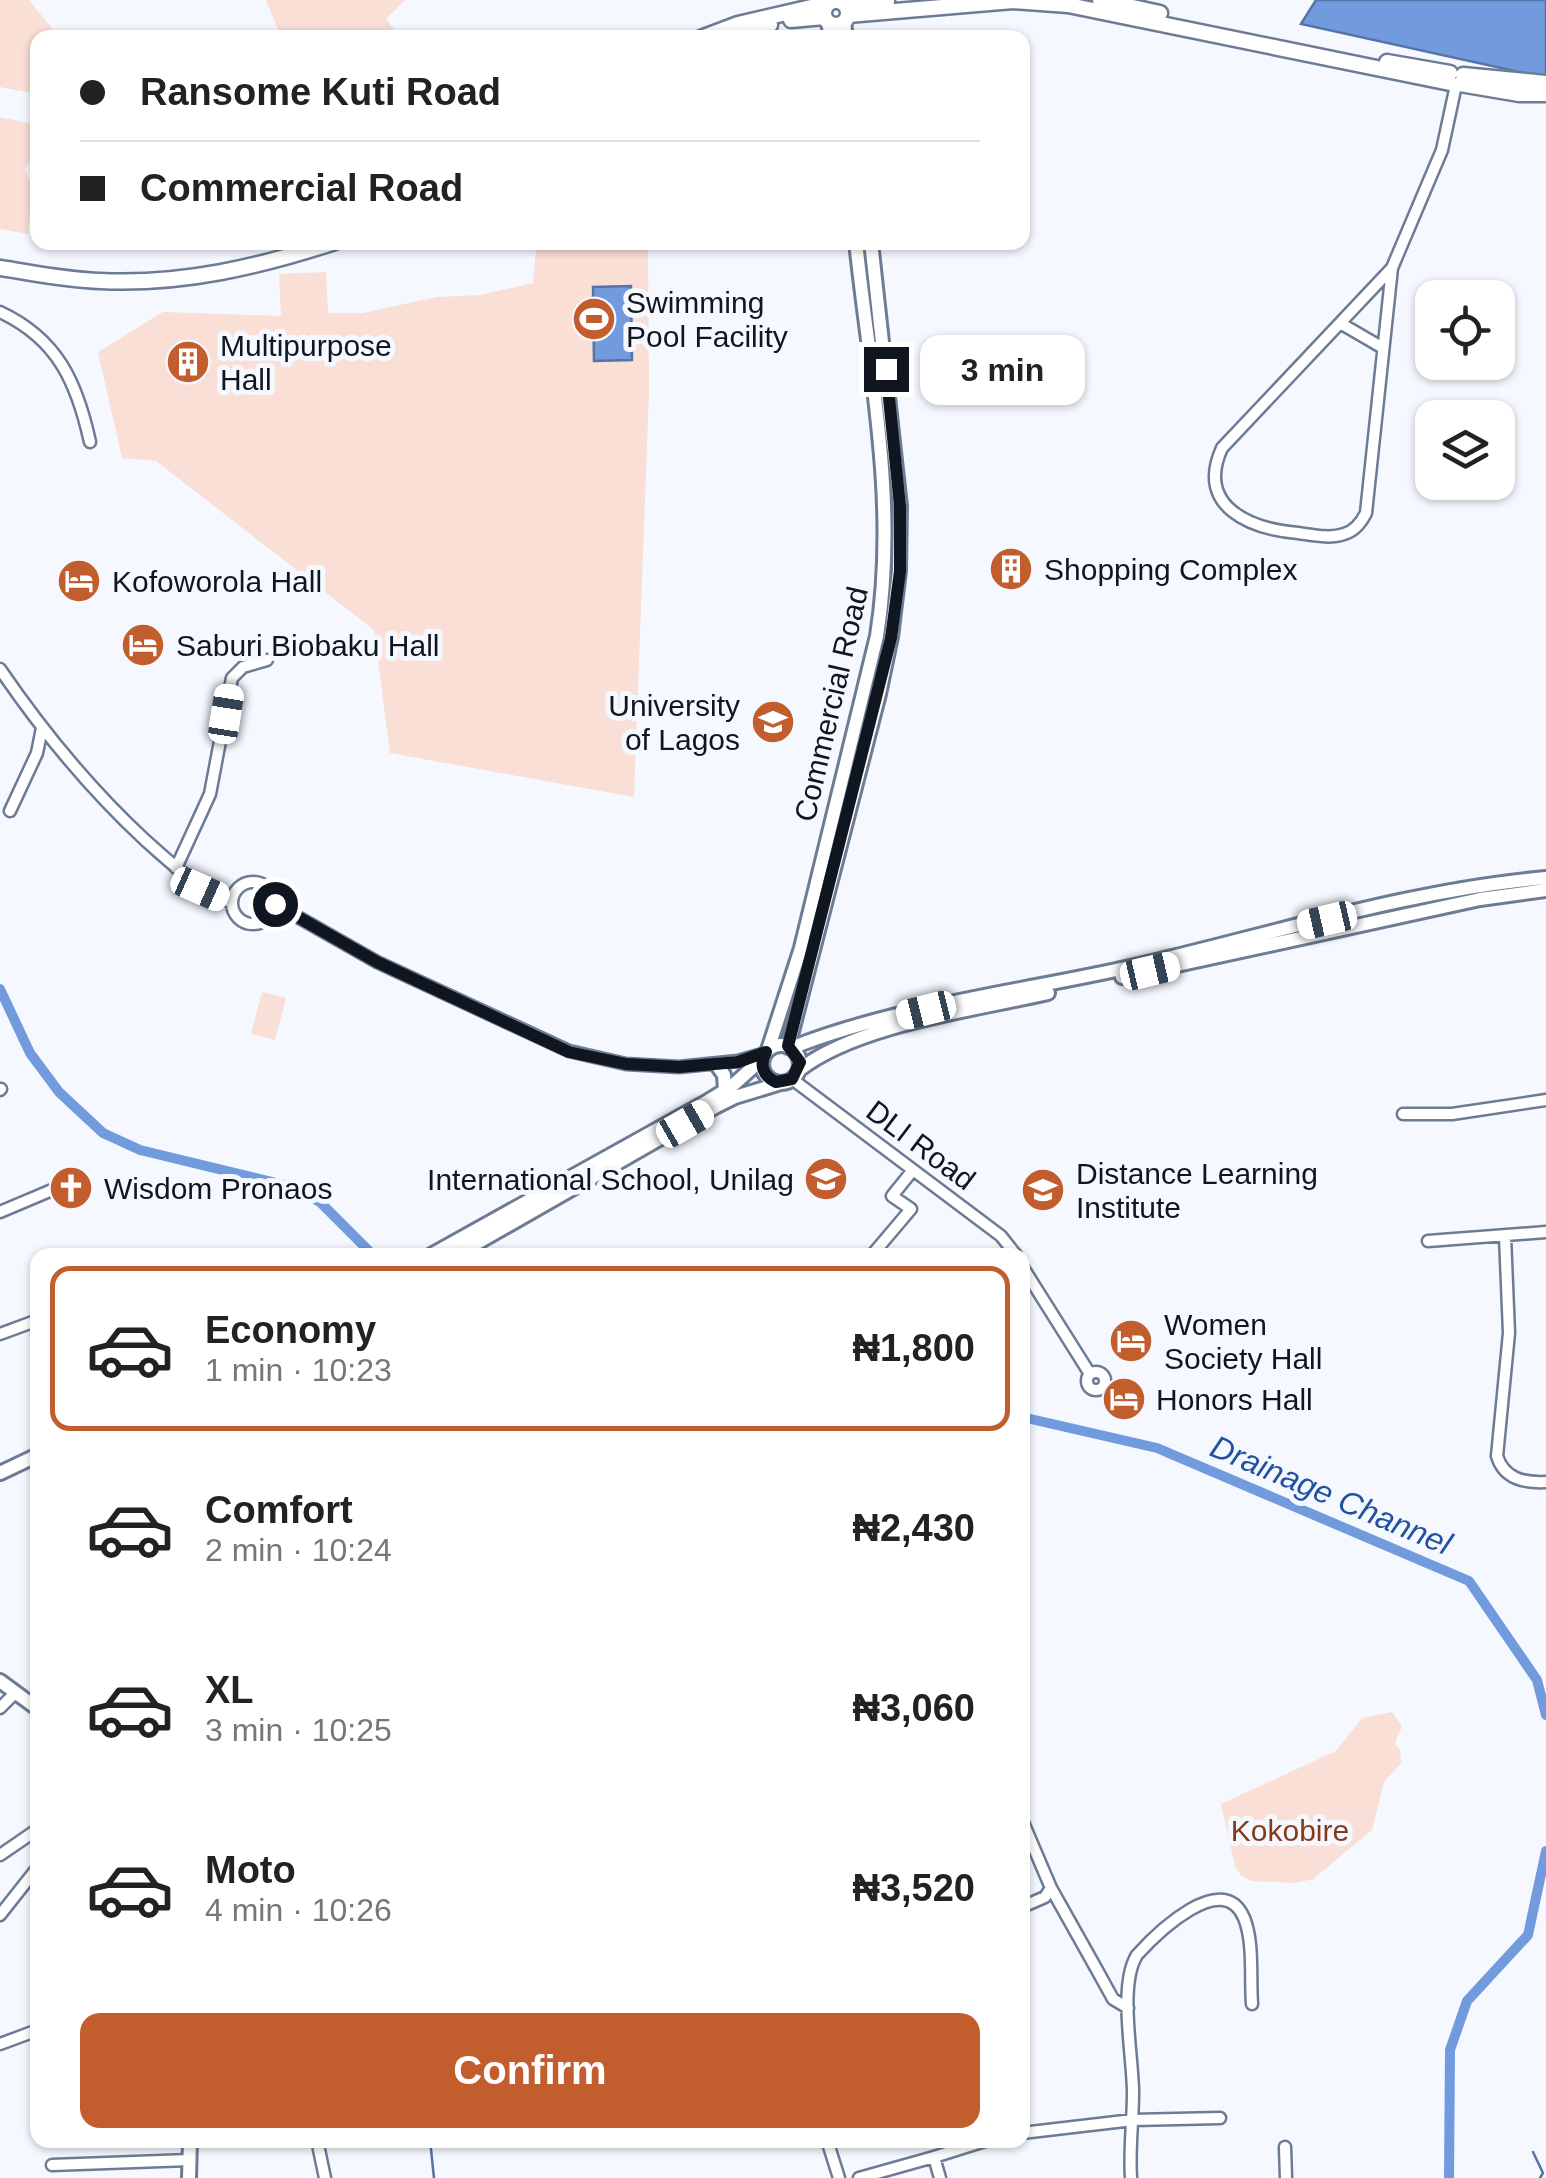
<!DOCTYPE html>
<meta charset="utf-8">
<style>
body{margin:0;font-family:Arial,sans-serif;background:#f6f6f6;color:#222;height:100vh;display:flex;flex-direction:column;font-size:38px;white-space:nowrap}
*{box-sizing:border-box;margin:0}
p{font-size:32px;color:#767676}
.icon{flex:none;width:55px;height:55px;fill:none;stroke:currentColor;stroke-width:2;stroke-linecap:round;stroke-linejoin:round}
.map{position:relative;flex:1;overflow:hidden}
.details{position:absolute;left:30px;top:1248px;width:1000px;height:900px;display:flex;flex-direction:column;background:#fff;border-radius:20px;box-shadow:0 2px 8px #0004}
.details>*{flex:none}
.guide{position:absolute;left:30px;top:30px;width:1000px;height:220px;border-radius:20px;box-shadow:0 2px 8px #0004;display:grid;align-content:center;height:220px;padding:0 50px;background:#fff}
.buttons{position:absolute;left:1415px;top:280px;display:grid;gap:20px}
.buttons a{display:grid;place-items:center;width:100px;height:100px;border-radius:20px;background:#fff;box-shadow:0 2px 8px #0004;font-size:50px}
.end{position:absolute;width:45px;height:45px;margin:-22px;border:12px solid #101620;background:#fff;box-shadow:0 0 0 5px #fff}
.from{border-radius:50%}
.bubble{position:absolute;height:70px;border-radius:20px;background:#fff;box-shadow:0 2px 8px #0004;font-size:32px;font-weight:700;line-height:70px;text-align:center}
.car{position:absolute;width:30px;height:60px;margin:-30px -15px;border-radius:12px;box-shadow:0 0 8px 2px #0007;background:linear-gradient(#fff 24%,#345 0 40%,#fff 0 76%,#345 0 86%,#fff 0)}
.guide b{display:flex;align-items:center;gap:35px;height:95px;font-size:38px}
.guide b+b{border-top:2px solid #e0e0e0}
.guide i{width:25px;height:25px;background:#222}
ul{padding:18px 0 0;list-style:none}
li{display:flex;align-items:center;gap:30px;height:165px;margin:0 20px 15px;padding:0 30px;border:5px solid transparent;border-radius:20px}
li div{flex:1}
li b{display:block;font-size:38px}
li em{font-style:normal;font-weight:700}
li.active{border-color:#c25d2d}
li>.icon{width:90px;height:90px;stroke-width:1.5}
.primary-button{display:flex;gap:20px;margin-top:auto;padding:20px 50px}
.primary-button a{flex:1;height:115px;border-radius:20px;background:#c25d2d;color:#fff;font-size:40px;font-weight:700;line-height:115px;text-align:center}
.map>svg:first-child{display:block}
.green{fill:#f9dfd5}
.water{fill:#729bde;stroke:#5573a5;stroke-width:2.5}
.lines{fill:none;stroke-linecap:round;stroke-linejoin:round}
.stream{stroke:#5573a5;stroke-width:2.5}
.canal{stroke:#729bde;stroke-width:10}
.minor-casing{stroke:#6d7c95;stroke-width:15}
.tertiary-casing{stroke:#6d7c95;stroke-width:18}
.secondary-casing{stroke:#6d7c95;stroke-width:19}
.minor{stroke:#fff;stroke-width:10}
.tertiary{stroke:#fff;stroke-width:12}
.secondary{stroke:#fff;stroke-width:14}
.route{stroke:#101620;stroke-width:12}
.labels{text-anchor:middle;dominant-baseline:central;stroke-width:10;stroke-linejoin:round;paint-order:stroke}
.poi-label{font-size:30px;fill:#101620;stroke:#f5f8fe;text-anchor:start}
.street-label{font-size:30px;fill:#101620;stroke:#f5f8fe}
.park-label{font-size:30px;fill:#853b18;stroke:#f5f8fe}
.water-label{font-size:32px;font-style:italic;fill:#2151a0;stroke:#f5f8fe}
</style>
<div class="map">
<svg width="1546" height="2178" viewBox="0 0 1546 2178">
<rect width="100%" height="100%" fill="#f5f8fe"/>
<path class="green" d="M 0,0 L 29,0 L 59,37 L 38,38 L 37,94 L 0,87 Z
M 266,0 L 405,0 L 386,19 L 400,37 L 281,37 Z
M 0,117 L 37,125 L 37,150 L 25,169 L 32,188 L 28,234 L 0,229 Z
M 648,247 L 649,391 L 634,797 L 390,753 L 374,630 L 156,461 L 122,458 L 98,352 L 163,312 L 281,316 L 279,274 L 326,272 L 328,313 L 363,313 L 437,297 L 480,295 L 533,283 L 536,250 Z
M 262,992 L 286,998 L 275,1040 L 251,1034 Z
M 1392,1712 L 1402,1726 L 1395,1743 L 1400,1750 L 1401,1763 L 1384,1782 L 1372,1830 L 1313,1879 L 1296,1883 L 1251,1881 L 1241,1875 L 1235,1866 L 1221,1804 L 1336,1751 L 1362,1718 Z"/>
<path class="water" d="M 1316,0 L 1546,0 L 1546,78 L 1301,24 Z
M 631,286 L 632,360 L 594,361 L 593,287 Z"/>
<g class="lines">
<path class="stream" d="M 430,2140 L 434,2178
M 1533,2152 L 1543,2173 L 1540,2178"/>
<path class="canal" d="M 0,989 L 30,1053 L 59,1092 L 103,1133 L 140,1150 L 289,1186 L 320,1202 L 373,1255
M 1022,1417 L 1157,1448 L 1469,1581 L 1537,1680 L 1546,1715
M 1449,2178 L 1450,2050 L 1467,2001 L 1528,1935 L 1546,1851"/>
<g class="minor-casing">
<path id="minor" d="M 1392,268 L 1222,448 C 1195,507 1251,529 1298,533 C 1313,535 1330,539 1344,534 C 1355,531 1361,523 1366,513 L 1392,268 L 1442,150 L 1456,85
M 0,312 C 58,339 77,383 90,442
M 1340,323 L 1383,348
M 0,669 C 43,732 89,788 145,840 C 173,865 197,888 232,903
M 10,811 L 37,753 L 42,728
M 176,868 L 210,794 L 232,678 L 243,667 L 267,660
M232 903a21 21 0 1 1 42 0a21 21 0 1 1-42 0Z
M 275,900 L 289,912 L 377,962 L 569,1051 L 626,1064 L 679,1067 L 738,1061 L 766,1053
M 792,1079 L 1001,1236 L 1016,1255
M 0,1090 L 1,1089
M 1403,1114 L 1452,1114 L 1546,1100
M 0,1212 L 71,1182
M 1505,1236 L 1509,1333 L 1497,1456 C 1504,1479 1524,1483 1546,1482
M 1428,1241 L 1546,1232
M 872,1255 L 911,1209 L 892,1196 L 913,1170
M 1022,1266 L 1090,1374
M 0,1334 L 38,1320
M1087 1381a9 9 0 1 1 18 0a9 9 0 1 1-18 0Z
M 0,1708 L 15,1693
M 1022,1820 L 1051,1888 L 1097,1970 L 1113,1999 L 1128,2008
M 0,1855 L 38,1829
M 1022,1907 L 1045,1897 L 1051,1888
M 0,1915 L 38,1867
M 0,2044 L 38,2030
M 1022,2133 L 1133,2120 L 1220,2118
M 317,2140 L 325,2178
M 827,2140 L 839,2178
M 1285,2147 L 1286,2178
M 934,2157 L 988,2140
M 52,2165 L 189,2160
M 859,2178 L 934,2157 L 940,2178
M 1131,2178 C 1129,2150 1133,2121 1133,2093 C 1133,2056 1118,1985 1137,1955 C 1156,1934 1223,1868 1244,1918 C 1254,1942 1250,1978 1252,2004"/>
</g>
<g class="tertiary-casing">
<path id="tertiary" d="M 828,22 L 831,38
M 844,22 L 846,38
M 1122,977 L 1480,899 L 1546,890
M762 1064a19 19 0 1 1 38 0a19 19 0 1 1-38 0Z
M 788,1047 L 879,694 L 891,637 L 899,571 L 900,506 L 871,242
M 791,1048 C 893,1007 1023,991 1130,967 C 1267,936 1406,890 1546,878
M 768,1050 L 801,948 L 877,636 C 898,504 870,374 856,242
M 717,1065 L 724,1075 L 725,1090
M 799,1070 C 858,1024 975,1010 1048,993
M 431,1255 L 708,1101 L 731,1087 L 763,1058
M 456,1255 L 715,1107 L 735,1097 L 781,1083
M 0,1473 L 38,1455
M 0,1681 L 38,1709
M 189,2178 L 190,2140"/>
</g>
<g class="secondary-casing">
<path id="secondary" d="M 1100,0 L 1160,13
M824 13a12 12 0 1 1 24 0a12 12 0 1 1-24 0Z
M 845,4 L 887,2
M 848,15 L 1013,1 L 1068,5 L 1450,83
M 791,20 L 824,17
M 701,38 L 738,24 L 829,3
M 728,38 L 770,25
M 1387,62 L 1450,73
M 1463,75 L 1546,83
M 1460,84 L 1519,94 L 1546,94
M 0,268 C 33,273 66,280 100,281 C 182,285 258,267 335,242"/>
</g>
<use href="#minor" class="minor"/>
<use href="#tertiary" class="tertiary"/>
<use href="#secondary" class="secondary"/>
</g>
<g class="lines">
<path class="route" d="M 275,904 L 275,900 L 289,912 L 377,962 L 569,1052 L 626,1064 L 679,1067 L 738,1062 L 766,1052 C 759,1065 763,1076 776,1082 L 792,1079 L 800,1062 L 788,1046 L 891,638 L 900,571 L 900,506 L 886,369"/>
</g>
<defs>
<g id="stadium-disc" transform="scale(2.25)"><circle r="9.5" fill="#c25d2d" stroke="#f5f8fe"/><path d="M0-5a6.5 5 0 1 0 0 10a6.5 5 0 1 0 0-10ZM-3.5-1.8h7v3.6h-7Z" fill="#fff"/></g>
<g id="building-disc" transform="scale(2.25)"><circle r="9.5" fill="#c25d2d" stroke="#f5f8fe"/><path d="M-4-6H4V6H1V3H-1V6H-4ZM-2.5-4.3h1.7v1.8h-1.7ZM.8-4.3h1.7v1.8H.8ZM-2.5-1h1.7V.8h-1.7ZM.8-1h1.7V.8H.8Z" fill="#fff"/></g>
<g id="hotel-disc" transform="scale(2.25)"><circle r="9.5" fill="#c25d2d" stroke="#f5f8fe"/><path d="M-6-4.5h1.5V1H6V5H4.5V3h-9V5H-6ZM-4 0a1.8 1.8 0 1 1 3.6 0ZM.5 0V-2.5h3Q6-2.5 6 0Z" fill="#fff"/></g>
<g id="university-disc" transform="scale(2.25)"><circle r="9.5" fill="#c25d2d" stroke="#f5f8fe"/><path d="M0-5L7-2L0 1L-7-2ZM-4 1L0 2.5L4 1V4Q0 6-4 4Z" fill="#fff"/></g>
<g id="school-disc" transform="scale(2.25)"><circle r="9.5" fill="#c25d2d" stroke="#f5f8fe"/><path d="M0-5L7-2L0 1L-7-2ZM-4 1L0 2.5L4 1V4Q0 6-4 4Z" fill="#fff"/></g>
<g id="church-disc" transform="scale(2.25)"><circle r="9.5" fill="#c25d2d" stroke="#f5f8fe"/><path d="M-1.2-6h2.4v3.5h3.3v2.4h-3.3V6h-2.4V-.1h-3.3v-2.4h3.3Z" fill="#fff"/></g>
</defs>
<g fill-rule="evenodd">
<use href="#stadium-disc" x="594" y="319"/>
<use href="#building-disc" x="188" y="362"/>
<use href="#building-disc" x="1011" y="569"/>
<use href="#hotel-disc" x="79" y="581"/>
<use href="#hotel-disc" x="143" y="645"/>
<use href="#university-disc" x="773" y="722"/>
<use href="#school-disc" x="826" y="1179"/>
<use href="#church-disc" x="71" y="1188"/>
<use href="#school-disc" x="1043" y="1190"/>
<use href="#hotel-disc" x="1131" y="1341"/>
<use href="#hotel-disc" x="1124" y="1399"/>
</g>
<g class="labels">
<g class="poi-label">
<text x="626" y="302">Swimming<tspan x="626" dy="34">Pool Facility</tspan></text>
<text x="220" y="345">Multipurpose<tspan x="220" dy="34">Hall</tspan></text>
<text x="1044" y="569">Shopping Complex</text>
<text x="112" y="581">Kofoworola Hall</text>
<text x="176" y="645">Saburi Biobaku Hall</text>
<text x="740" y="705" text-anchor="end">University<tspan x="740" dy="34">of Lagos</tspan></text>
<text x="1076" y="1173">Distance Learning<tspan x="1076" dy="34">Institute</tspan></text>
<text x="794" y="1179" text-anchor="end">International School, Unilag</text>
<text x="104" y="1188">Wisdom Pronaos</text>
<text x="1164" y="1324">Women<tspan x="1164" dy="34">Society Hall</tspan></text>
<text x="1156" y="1399">Honors Hall</text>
</g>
<g class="street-label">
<text transform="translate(831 704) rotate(-77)">Commercial Road</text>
<text transform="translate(921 1145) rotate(37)">DLI Road</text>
</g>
<g class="park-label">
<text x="1290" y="1830">Kokobire</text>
</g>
<g class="water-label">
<text transform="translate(1331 1495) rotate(23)">Drainage Channel</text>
</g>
</g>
</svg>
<div class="buttons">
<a><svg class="icon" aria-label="locate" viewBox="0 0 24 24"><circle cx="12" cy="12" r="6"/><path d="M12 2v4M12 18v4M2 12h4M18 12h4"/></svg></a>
<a><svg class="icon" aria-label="layers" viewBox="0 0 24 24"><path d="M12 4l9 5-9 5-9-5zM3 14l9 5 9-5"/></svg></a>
</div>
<i class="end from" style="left:275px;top:904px"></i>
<i class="end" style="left:886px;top:369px"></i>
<div class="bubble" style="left:920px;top:335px;width:165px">3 min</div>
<i class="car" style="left:226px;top:714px;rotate:9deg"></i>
<i class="car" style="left:200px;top:889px;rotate:114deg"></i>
<i class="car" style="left:1327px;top:920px;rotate:257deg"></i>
<i class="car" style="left:1150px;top:971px;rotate:77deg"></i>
<i class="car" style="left:926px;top:1010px;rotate:256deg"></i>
<i class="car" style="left:685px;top:1124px;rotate:60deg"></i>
<div class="guide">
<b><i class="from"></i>Ransome Kuti Road</b>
<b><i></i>Commercial Road</b>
</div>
<section class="details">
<ul>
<li class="active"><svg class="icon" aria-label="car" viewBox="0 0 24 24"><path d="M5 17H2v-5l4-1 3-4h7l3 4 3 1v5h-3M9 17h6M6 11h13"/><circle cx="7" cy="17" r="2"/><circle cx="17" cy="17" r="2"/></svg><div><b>Economy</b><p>1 min · 10:23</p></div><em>₦1,800</em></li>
<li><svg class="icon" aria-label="car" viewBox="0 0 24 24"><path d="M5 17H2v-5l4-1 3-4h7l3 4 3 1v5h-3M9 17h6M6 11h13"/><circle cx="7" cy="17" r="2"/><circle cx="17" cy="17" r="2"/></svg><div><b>Comfort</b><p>2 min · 10:24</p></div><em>₦2,430</em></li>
<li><svg class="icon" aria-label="car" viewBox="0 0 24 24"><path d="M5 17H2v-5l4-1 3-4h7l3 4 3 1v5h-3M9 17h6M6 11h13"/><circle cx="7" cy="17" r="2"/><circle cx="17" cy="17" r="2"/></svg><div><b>XL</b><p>3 min · 10:25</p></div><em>₦3,060</em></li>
<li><svg class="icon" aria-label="car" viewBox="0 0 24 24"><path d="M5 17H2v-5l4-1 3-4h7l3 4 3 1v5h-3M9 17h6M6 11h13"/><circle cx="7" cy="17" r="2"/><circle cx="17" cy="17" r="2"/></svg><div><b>Moto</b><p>4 min · 10:26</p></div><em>₦3,520</em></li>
</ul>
<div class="primary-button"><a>Confirm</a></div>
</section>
</div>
